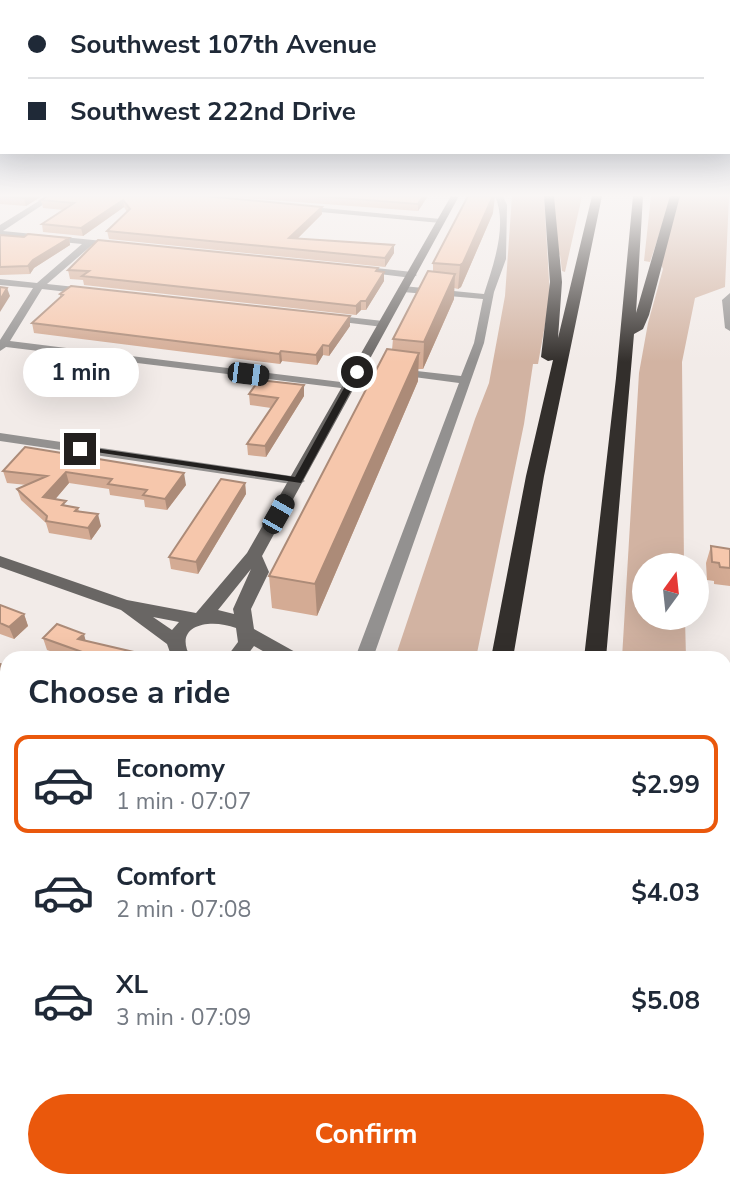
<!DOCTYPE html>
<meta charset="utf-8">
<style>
body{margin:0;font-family:"Nunito Sans",sans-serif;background:#f6f6f7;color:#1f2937;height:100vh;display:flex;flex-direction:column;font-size:26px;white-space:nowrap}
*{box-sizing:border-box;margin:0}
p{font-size:23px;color:#747a83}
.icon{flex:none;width:38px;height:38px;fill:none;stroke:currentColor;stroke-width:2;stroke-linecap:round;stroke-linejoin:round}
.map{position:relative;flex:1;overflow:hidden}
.details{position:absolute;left:0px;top:651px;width:732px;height:537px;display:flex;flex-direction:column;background:#fff;border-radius:21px 21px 0 0;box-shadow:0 7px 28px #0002}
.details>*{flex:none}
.guide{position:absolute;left:0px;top:0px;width:732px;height:154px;box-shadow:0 7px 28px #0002;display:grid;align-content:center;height:154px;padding:0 28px;background:#fff}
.needle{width:46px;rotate:15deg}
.buttons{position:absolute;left:632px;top:553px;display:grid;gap:14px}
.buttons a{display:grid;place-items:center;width:77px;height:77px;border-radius:50%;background:#fff;box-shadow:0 7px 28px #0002;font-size:35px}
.end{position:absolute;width:32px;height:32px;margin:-16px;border:9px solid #22201f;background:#fff;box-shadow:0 0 0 4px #fff}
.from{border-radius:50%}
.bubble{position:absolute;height:49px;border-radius:24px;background:#fff;box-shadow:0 7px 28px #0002;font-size:23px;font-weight:700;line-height:49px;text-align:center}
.car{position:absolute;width:21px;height:42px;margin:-21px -10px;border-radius:9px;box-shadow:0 0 5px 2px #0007;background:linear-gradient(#222 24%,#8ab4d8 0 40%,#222 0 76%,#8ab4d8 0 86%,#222 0)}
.guide b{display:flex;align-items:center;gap:24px;height:66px;font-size:26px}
.guide b+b{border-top:2px solid #e0e1e3}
.guide i{width:18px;height:18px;background:#1f2937}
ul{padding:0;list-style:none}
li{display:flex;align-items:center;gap:21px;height:98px;margin:0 14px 10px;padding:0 14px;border:4px solid transparent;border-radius:14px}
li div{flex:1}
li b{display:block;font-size:26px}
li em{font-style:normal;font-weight:700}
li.on{border-color:#ea580c}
li>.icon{width:63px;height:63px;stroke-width:1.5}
h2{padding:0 28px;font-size:32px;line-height:84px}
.primary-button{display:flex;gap:14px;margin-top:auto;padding:14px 28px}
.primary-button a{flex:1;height:80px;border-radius:42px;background:#ea580c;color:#fff;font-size:28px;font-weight:700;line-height:80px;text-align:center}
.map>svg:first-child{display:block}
.green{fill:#d2b3a2}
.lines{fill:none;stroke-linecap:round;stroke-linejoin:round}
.street{fill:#939190;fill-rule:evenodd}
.secondary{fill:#696664;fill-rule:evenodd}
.highway{fill:#332f2c;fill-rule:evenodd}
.wall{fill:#d4ab94}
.shaded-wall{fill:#ac8b78}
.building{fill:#f6c7ac;stroke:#ac8b78;stroke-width:2}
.route{fill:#22201f}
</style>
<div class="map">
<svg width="730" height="1187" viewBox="0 0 730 1187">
<rect width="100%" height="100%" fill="#f2ebe8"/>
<path class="green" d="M 512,196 L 544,196 L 550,297 L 538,364 L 533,364 L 524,424 L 476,658 L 395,658 L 475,419 L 489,383 L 505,296 Z
M 552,196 L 582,196 L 565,272 L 562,271 L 560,255 L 557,253 Z
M 651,196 L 672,196 L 650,262 L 644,261 Z
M 680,196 L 729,196 L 725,287 L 695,298 L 682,362 L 684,565 L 644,565 L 644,618 L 685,618 L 686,658 L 622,658 L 639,373 L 648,323 L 663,269 L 661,264 Z
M 247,1181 L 350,1181 L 348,1187 L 245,1187 Z
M 592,1181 L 694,1181 L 694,1187 L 591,1187 Z"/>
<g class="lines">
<path class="street" d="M 47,196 L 56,196 L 3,231 L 113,242 L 117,245 L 113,248 L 92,245 L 47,284 L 85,288 L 90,291 L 85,294 L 42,289 L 10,341 L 349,383 L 355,386 L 349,389 L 6,347 L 0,351 L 0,340 L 33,288 L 0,285 L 0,279 L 37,283 L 82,244 L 0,236 L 0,225 Z
M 495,196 L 503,196 L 507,205 L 506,259 L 494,292 L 484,343 L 373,658 L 355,658 L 459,383 L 399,375 L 393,372 L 399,369 L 461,376 L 474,343 L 483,299 L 403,292 L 398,289 L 403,286 L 484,294 C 493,266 508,225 495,196 Z
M 301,206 L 441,219 L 445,221 L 441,223 L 298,210 Z
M 358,266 L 412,272 L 417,275 L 412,278 L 355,271 L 353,269 Z
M 730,293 L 730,331 L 725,328 L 722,300 Z
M 330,315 L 383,321 L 388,324 L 383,327 L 326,320 L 325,318 Z
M 0,433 L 298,477 L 305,481 L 298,485 L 0,441 Z
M 99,1181 L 127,1181 L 125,1187 L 97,1187 Z
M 188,1181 L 216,1181 L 214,1187 L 186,1187 Z"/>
<path class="secondary" d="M 451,196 L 459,196 L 262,556 L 269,572 L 251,609 L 254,629 L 297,653 L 299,658 L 275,658 L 254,646 L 245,658 L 226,658 L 238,642 L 236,628 C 211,618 171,624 191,658 L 172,658 L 167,644 L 121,610 L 0,567 L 0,556 L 127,600 L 196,613 L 247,553 ZM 251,569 L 233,609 L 234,614 L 218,610 ZM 153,617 L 179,622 L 172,630 Z
M 0,730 L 7,731 L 7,747 L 0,746 Z
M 724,808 L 730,809 L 730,827 L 724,827 Z
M 7,947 L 7,981 L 0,984 L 0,949 Z
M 7,1029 L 7,1067 L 0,1070 L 0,1032 Z"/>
<path class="highway" d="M 544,196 L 554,196 L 562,282 L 558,338 L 592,196 L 602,196 L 544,476 L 513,658 L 491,658 L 526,476 L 553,360 L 548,361 L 541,357 L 550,282 Z
M 633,196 L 643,196 L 636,313 L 670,196 L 680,196 L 649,315 L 643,329 L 634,334 L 606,658 L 584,658 L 616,378 Z
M 380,1181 L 416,1181 L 415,1187 L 379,1187 Z
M 528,1181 L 564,1181 L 563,1187 L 527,1187 Z"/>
</g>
<path class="wall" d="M 0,196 L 42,196 L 26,206 L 0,204 Z
M 48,196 L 322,207 L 322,214 L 297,239 L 394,245 L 394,253 L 385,267 L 109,239 L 107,231 L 127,212 L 124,207 L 83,236 L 43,232 L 42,224 L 64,210 L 43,208 L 41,200 Z
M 216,196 L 428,196 L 418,211 Z
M 493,213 L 461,287 L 458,289 L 454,288 L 454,299 L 423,369 L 418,369 L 418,381 L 317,616 L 272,608 L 269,576 L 392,350 L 393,339 L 433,272 L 433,263 Z
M 0,235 L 24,237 L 69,238 L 70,245 L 34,268 L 30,274 L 0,275 Z
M 68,270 L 378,271 L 384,272 L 384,281 L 366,310 L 361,310 L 356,315 L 84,285 L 83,280 L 70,279 Z
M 60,294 L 350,326 L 329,356 L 323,355 L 317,365 L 282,361 L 280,364 L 34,333 L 32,323 L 60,297 Z
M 304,385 L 304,396 L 266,457 L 248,455 L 247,444 L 271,408 L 250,405 L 249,394 Z
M 25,447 L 186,485 L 167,510 L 145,507 L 144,500 L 110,495 L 109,489 L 69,483 L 55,499 L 67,506 L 78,508 L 79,511 L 101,526 L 91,540 L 49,533 L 46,523 L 21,500 L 17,489 L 27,485 L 7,483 L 3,471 Z
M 245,483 L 246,494 L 198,574 L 171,569 L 169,557 Z
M 711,546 L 730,549 L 730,586 L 714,584 L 714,581 L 707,580 L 706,563 Z
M 0,605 L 24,614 L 28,626 L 14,639 L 0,634 Z
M 43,638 L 86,641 L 138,653 L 139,658 L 70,658 L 47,650 Z
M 0,664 L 7,666 L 7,695 L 0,694 Z
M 724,879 L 730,881 L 730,940 L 724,938 Z"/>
<path class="shaded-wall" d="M 28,196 L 42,196 L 26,206 L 24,198 Z
M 423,196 L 428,196 L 418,211 L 418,204 Z
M 493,196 L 495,196 L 493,213 L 461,287 L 458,289 L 460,265 Z
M 123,200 L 124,207 L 83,236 L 81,228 Z
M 322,207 L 322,214 L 290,246 L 289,238 Z
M 69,238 L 70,245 L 34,268 L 30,274 L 28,266 L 33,260 Z
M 394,245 L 394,253 L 385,267 L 385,258 Z
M 384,272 L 384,281 L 366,310 L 366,301 Z
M 455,274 L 454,299 L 423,369 L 424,342 Z
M 7,288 L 10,296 L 0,312 L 0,300 Z
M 361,301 L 361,310 L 356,315 L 356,306 Z
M 350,316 L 350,326 L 329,356 L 329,346 Z
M 323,345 L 323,355 L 317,365 L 316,355 Z
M 281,351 L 282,361 L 280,364 L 279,354 Z
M 419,353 L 418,381 L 317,616 L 315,584 Z
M 304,385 L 304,396 L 266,457 L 265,446 Z
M 66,472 L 69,483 L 47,509 L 43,497 Z
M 184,473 L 186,485 L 167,510 L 165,499 Z
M 245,483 L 246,494 L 198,574 L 196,562 Z
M 98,514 L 101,526 L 91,540 L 88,528 Z
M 24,614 L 28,626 L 14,639 L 9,627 Z
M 84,634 L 87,646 L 78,639 Z
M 40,1181 L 68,1181 L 65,1187 L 37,1187 Z"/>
<path class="building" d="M 0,196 L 28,196 L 24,198 Z
M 48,196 L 205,196 L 322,207 L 289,238 L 394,245 L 385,258 L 107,231 L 130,209 L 123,200 L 81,228 L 42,224 L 74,203 L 41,200 Z
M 315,196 L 423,196 L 418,204 Z
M 468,196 L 493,196 L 463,263 L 460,265 L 433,263 Z
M 28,234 L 69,238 L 33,260 L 28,266 L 0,267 L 0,235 L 24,237 Z
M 98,240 L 378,268 L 376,271 L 384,272 L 366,301 L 361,301 L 356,306 L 82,276 L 89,271 L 68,270 Z
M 428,271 L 455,274 L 424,342 L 393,339 Z
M 71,286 L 350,316 L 329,346 L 323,345 L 316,355 L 281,351 L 279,354 L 32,323 L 63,295 L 60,294 Z
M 0,287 L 7,288 L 0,300 Z
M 387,349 L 419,353 L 315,584 L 269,576 Z
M 259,380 L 304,385 L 265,446 L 247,444 L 278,398 L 249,394 Z
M 25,447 L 184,473 L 165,499 L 143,495 L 147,490 L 108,484 L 112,479 L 66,472 L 43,497 L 66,501 L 62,505 L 78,508 L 75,511 L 98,514 L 88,528 L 46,521 L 47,516 L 17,489 L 47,476 L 3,471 Z
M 221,479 L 245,483 L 196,562 L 169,557 Z
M 711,546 L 730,549 L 730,568 L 720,567 L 719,563 L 712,562 Z
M 0,605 L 24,614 L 9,627 L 0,623 Z
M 57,624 L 84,634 L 78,639 L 138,653 L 135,658 L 81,658 L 85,653 L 43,638 Z
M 0,664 L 7,666 L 7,684 L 0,683 Z
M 724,879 L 730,881 L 730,926 L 724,924 Z
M 7,1063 L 7,1181 L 40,1181 L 37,1187 L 0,1187 L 0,1077 Z"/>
<linearGradient id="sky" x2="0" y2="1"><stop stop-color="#97a6bc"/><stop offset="0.54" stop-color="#f9f6f5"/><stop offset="1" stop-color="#f9f6f5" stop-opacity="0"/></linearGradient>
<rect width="730" height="362" fill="url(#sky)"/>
<path class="route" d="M 354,370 L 361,372 L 301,483 L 76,449 L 80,446 L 295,477 Z"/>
</svg>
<div class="buttons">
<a><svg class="needle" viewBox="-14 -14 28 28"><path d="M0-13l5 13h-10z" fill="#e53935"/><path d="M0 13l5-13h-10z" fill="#747a83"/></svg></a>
</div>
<i class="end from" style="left:357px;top:372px"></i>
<i class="end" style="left:80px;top:449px"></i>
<div class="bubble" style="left:23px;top:348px;width:116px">1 min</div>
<i class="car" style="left:248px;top:374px;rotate:97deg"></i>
<i class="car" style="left:278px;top:514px;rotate:30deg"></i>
<div class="guide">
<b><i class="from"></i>Southwest 107th Avenue</b>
<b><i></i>Southwest 222nd Drive</b>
</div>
<section class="details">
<h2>Choose a ride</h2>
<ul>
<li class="on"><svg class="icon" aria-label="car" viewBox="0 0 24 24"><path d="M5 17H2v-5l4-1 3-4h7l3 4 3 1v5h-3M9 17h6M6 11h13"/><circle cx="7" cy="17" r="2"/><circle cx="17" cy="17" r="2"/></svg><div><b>Economy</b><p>1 min · 07:07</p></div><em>$2.99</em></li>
<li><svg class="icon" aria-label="car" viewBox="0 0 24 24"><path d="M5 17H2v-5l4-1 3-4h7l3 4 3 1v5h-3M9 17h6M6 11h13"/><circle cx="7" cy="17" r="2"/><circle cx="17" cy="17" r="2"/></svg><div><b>Comfort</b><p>2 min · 07:08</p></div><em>$4.03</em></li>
<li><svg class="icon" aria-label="car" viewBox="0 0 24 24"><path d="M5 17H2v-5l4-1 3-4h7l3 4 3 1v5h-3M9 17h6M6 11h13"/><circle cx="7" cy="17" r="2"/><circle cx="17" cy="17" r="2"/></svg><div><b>XL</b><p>3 min · 07:09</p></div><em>$5.08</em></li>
</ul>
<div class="primary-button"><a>Confirm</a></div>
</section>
</div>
